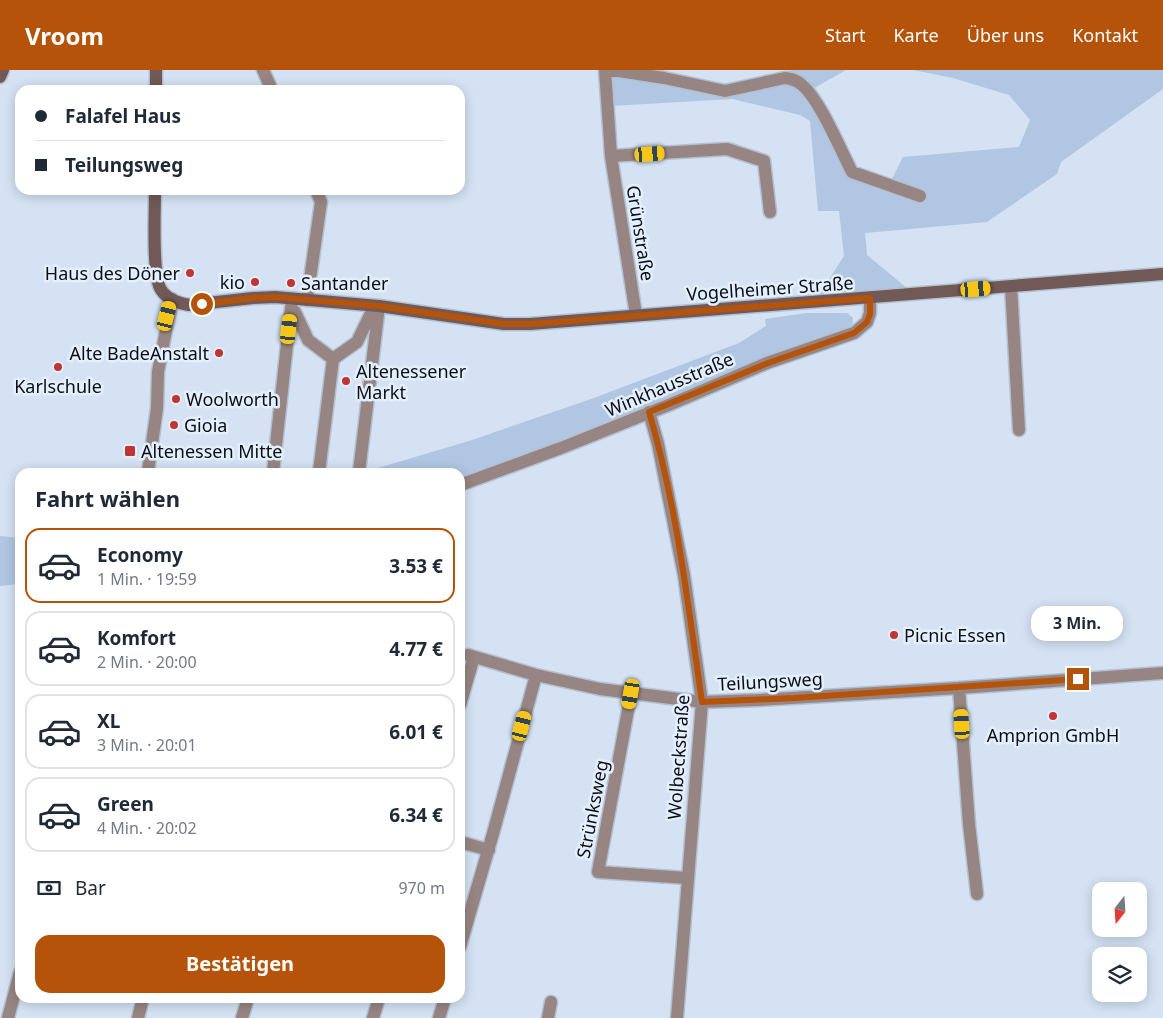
<!DOCTYPE html>
<html lang="de">
<meta charset="utf-8">
<style>
body{margin:0;font-family:"Noto Sans",sans-serif;background:#f2f2f3;color:#1f2937;height:100vh;display:flex;flex-direction:column;font-size:19px;white-space:nowrap}
*{box-sizing:border-box;margin:0}
p{font-size:16px;color:#747a83}
.icon{flex:none;width:28px;height:28px;fill:none;stroke:currentColor;stroke-width:2;stroke-linecap:round;stroke-linejoin:round}
.map{position:relative;flex:1;overflow:hidden}
.details{position:absolute;left:15px;top:398px;width:450px;height:535px;display:flex;flex-direction:column;background:#fff;border-radius:15px;box-shadow:0 2px 12px #0003}
.details>*{flex:none}
.guide{position:absolute;left:15px;top:15px;width:450px;height:110px;border-radius:15px;box-shadow:0 2px 12px #0003;display:grid;align-content:center;height:110px;padding:0 20px;background:#fff}
.needle{width:32px;rotate:197deg}
.controls{position:absolute;left:1092px;top:812px;display:grid;gap:10px}
.controls a{display:grid;place-items:center;width:55px;height:55px;border-radius:10px;background:#fff;box-shadow:0 2px 12px #0003;font-size:25px}
.end{position:absolute;width:22px;height:22px;margin:-11px;border:6px solid #b45309;background:#fff;box-shadow:0 0 0 2px #fff}
.from{border-radius:50%}
.bubble{position:absolute;height:35px;border-radius:15px;background:#fff;box-shadow:0 2px 12px #0003;font-size:16px;font-weight:700;line-height:35px;text-align:center}
.car{position:absolute;width:15px;height:30px;margin:-15px -8px;border-radius:6px;box-shadow:0 0 4px 1px #0007;background:linear-gradient(#f5c518 24%,#345 0 40%,#f5c518 0 76%,#345 0 86%,#f5c518 0)}
.guide b{display:flex;align-items:center;gap:18px;height:48px;font-size:19px}
.guide b+b{border-top:1px solid #e0e1e3}
.guide i{width:12px;height:12px;background:#1f2937}
ul{padding:0;list-style:none}
li{display:flex;align-items:center;gap:15px;height:75px;margin:0 10px 8px;padding:0 10px;border:2px solid #e0e1e3;border-radius:15px}
li div{flex:1}
li b{display:block;font-size:19px}
li em{font-style:normal;font-weight:700}
li.selected{border-color:#b45309}
li>.icon{width:45px;height:45px;stroke-width:1.5}
h2{padding:0 20px;font-size:22px;line-height:60px}
.pay{display:flex;align-items:center;gap:12px;height:55px;padding:0 20px;font-size:19px}
.pay p{margin-inline-start:auto}
.primary-button{display:flex;gap:10px;margin-top:auto;padding:10px 20px}
.primary-button a{flex:1;height:58px;border-radius:15px;background:#b45309;color:#fff;font-size:20px;font-weight:700;line-height:58px;text-align:center}
header{display:flex;align-items:center;gap:30px;box-sizing:border-box;height:70px;padding:0 25px;background:#b45309;color:#fff}
header strong{font-size:24px}
nav{display:flex;gap:28px;margin-inline-start:auto;font-size:18px}
.map>svg:first-child{display:block}
.green{fill:#b0c6e2}
.lines{fill:none;stroke-linecap:round;stroke-linejoin:round}
.street-casing{stroke:#b4c0cf;stroke-width:15}
.secondary-casing{stroke:#b4c0cf;stroke-width:15}
.street{stroke:#968583;stroke-width:12}
.secondary{stroke:#715957;stroke-width:12}
.route{stroke:#b45309;stroke-width:6}
.poi-dot{fill:#c23332;stroke:#e4effd;stroke-width:2}
.labels{text-anchor:middle;dominant-baseline:central;stroke-width:5;stroke-linejoin:round;paint-order:stroke}
.street-label{font-size:18px;fill:#0b0f15;stroke:#e4effd}
.poi-label{font-size:18px;fill:#0b0f15;stroke:#e4effd;text-anchor:start}
</style>
<header>
<strong>Vroom</strong>
<nav><a>Start</a><a>Karte</a><a>Über uns</a><a>Kontakt</a></nav>
</header>
<div class="map">
<svg width="1163" height="948" viewBox="0 0 1163 948">
<rect width="100%" height="100%" fill="#d4e2f3"/>
<path class="green" d="M 791,0 L 846,0 L 809,21 L 852,102 L 889,115 L 903,87 L 1019,77 L 1030,50 L 1009,25 L 953,8 L 913,0 L 1163,0 L 1163,19 L 1061,92 L 1057,104 L 987,152 L 865,163 L 867,185 L 913,223 L 815,231 L 844,186 L 839,141 L 818,141 L 810,51 L 800,45 L 732,29 L 610,36 L 607,4 L 724,23 Z
M 807,243 L 847,243 L 853,248 L 852,255 L 848,259 L 460,412 L 460,402 L 365,402 L 472,370 L 594,328 L 739,273 L 766,256 L 765,249 Z
M 0,466 L 20,468 L 19,514 L 0,516 Z"/>
<g class="lines">
<g class="street-casing">
<path id="street" d="M 263,0 L 272,20
M 605,0 L 611,86 L 636,245
M 605,1 L 619,1 L 664,8 L 725,21 L 785,8 C 792,9 797,10 802,15 C 820,30 840,79 852,102 L 920,126
M 611,86 L 727,79 L 764,91 L 770,142
M 1011,216 L 1019,360
M 307,230 L 321,132 L 316,120
M 295,242 L 308,270 L 333,289
M 649,342 L 658,374 L 684,505 L 702,632 L 677,948
M 148,402 L 157,338 L 158,302 L 172,229
M 273,402 L 292,229
M 319,402 L 333,289 L 357,272 L 371,243
M 359,402 L 379,236
M 460,415 L 561,378 L 671,334 L 767,293 L 854,263 L 867,252 L 870,243 L 870,228
M 468,585 L 536,605 L 600,619 L 702,632 L 758,630 L 959,618 L 1163,603
M 959,618 L 969,754 L 977,824
M 631,624 L 598,802 L 687,808
M 460,635 L 474,587
M 460,772 L 489,780
M 460,877 L 494,760 L 536,605
M 8,948 L 20,902
M 138,948 L 143,928
M 242,948 L 248,928
M 373,948 L 379,928
M 439,948 L 445,928
M 548,948 L 551,932"/>
</g>
<g class="secondary-casing">
<path id="secondary" d="M 0,7 L 3,0
M 156,20 L 156,0
M 155,120 C 155,140 152,202 160,218 C 165,228 178,233 189,235 L 253,228 L 275,227 L 379,236 L 504,254 L 530,254 L 1163,204"/>
</g>
<use href="#street" class="street"/>
<use href="#secondary" class="secondary"/>
</g>
<g class="lines">
<path class="route" d="M 202,234 L 253,228 L 275,227 L 379,236 L 504,254 L 530,254 L 870,228 L 870,244 L 867,252 L 854,263 L 768,293 L 649,342 C 677,436 688,535 702,632 L 794,628 L 1078,609"/>
</g>
<g class="poi-dot">
<circle cx="190" cy="203" r="5"/>
<circle cx="255" cy="212" r="5"/>
<circle cx="291" cy="213" r="5"/>
<circle cx="219" cy="283" r="5"/>
<circle cx="58" cy="297" r="5"/>
<circle cx="346" cy="311" r="5"/>
<circle cx="176" cy="329" r="5"/>
<circle cx="174" cy="355" r="5"/>
<rect x="124" y="375" width="12" height="12" rx="2.5"/>
<circle cx="894" cy="565" r="5"/>
<circle cx="1053" cy="646" r="5"/>
</g>
<g class="labels">
<g class="street-label">
<text transform="translate(641 163) rotate(81)">Grünstraße</text>
<text transform="translate(770 218) rotate(-4)">Vogelheimer Straße</text>
<text transform="translate(669 314) rotate(-23)">Winkhausstraße</text>
<text transform="translate(770 611) rotate(-3)">Teilungsweg</text>
<text transform="translate(678 687) rotate(-86)">Wolbeckstraße</text>
<text transform="translate(592 739) rotate(-79)">Strünksweg</text>
</g>
<g class="poi-label">
<text x="180" y="203" text-anchor="end">Haus des Döner</text>
<text x="245" y="212" text-anchor="end">kio</text>
<text x="301" y="213">Santander</text>
<text x="209" y="283" text-anchor="end">Alte BadeAnstalt</text>
<text x="356" y="301">Altenessener<tspan x="356" dy="21">Markt</tspan></text>
<text x="58" y="316" text-anchor="middle">Karlschule</text>
<text x="186" y="329">Woolworth</text>
<text x="184" y="355">Gioia</text>
<text x="141" y="381">Altenessen Mitte</text>
<text x="904" y="565">Picnic Essen</text>
<text x="1053" y="665" text-anchor="middle">Amprion GmbH</text>
</g>
</g>
</svg>
<div class="controls">
<a><svg class="needle" viewBox="-14 -14 28 28"><path d="M0-13l5 13h-10z" fill="#e53935"/><path d="M0 13l5-13h-10z" fill="#747a83"/></svg></a>
<a><svg class="icon" aria-label="layers" viewBox="0 0 24 24"><path d="M12 4l9 5-9 5-9-5zM3 14l9 5 9-5"/></svg></a>
</div>
<i class="end from" style="left:202px;top:234px"></i>
<i class="end" style="left:1078px;top:609px"></i>
<div class="bubble" style="left:1031px;top:536px;width:92px">3 Min.</div>
<i class="car" style="left:650px;top:84px;rotate:86deg"></i>
<i class="car" style="left:976px;top:219px;rotate:85deg"></i>
<i class="car" style="left:167px;top:246px;rotate:14deg"></i>
<i class="car" style="left:289px;top:259px;rotate:6deg"></i>
<i class="car" style="left:631px;top:624px;rotate:190deg"></i>
<i class="car" style="left:962px;top:654px;rotate:356deg"></i>
<i class="car" style="left:522px;top:656px;rotate:14deg"></i>
<div class="guide">
<b><i class="from"></i>Falafel Haus</b>
<b><i></i>Teilungsweg</b>
</div>
<section class="details">
<h2>Fahrt wählen</h2>
<ul>
<li class="selected"><svg class="icon" aria-label="car" viewBox="0 0 24 24"><path d="M5 17H2v-5l4-1 3-4h7l3 4 3 1v5h-3M9 17h6M6 11h13"/><circle cx="7" cy="17" r="2"/><circle cx="17" cy="17" r="2"/></svg><div><b>Economy</b><p>1 Min. · 19:59</p></div><em>3.53 €</em></li>
<li><svg class="icon" aria-label="car" viewBox="0 0 24 24"><path d="M5 17H2v-5l4-1 3-4h7l3 4 3 1v5h-3M9 17h6M6 11h13"/><circle cx="7" cy="17" r="2"/><circle cx="17" cy="17" r="2"/></svg><div><b>Komfort</b><p>2 Min. · 20:00</p></div><em>4.77 €</em></li>
<li><svg class="icon" aria-label="car" viewBox="0 0 24 24"><path d="M5 17H2v-5l4-1 3-4h7l3 4 3 1v5h-3M9 17h6M6 11h13"/><circle cx="7" cy="17" r="2"/><circle cx="17" cy="17" r="2"/></svg><div><b>XL</b><p>3 Min. · 20:01</p></div><em>6.01 €</em></li>
<li><svg class="icon" aria-label="car" viewBox="0 0 24 24"><path d="M5 17H2v-5l4-1 3-4h7l3 4 3 1v5h-3M9 17h6M6 11h13"/><circle cx="7" cy="17" r="2"/><circle cx="17" cy="17" r="2"/></svg><div><b>Green</b><p>4 Min. · 20:02</p></div><em>6.34 €</em></li>
</ul>
<div class="pay"><svg class="icon" aria-label="cash" viewBox="0 0 24 24"><path d="M3 7h18v10H3z"/><circle cx="12" cy="12" r="2"/></svg>Bar<p>970 m</p></div>
<div class="primary-button"><a>Bestätigen</a></div>
</section>
</div>
